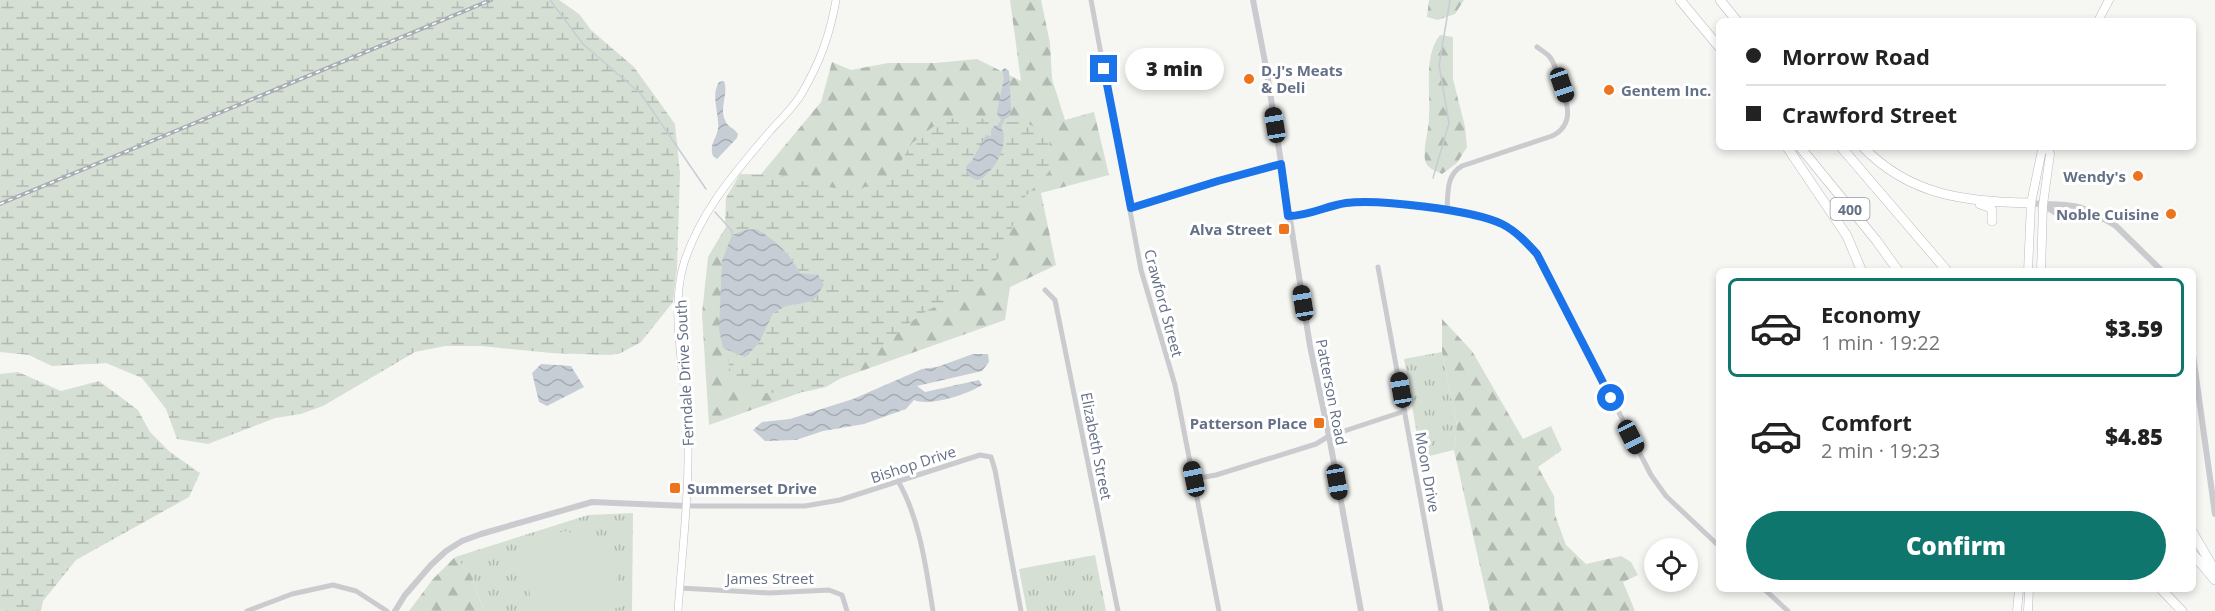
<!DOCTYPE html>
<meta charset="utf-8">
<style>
body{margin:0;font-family:"Open Sans",sans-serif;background:#f2f2f2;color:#222;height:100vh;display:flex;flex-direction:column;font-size:22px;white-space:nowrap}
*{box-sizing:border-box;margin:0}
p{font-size:20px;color:#767676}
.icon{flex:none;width:33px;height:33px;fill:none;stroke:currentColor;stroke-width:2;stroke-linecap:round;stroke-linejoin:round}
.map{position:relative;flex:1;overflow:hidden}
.side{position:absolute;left:1716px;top:268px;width:480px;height:324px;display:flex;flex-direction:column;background:#fff;border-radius:9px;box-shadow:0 3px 9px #0003}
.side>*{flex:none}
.hud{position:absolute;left:1716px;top:18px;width:480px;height:132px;border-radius:9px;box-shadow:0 3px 9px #0003;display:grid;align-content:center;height:132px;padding:0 30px;background:#fff}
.tools{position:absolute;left:1644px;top:538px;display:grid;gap:12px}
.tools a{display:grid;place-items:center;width:54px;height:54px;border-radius:50%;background:#fff;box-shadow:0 3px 9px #0003;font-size:30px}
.end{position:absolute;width:27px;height:27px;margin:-14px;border:8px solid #1a73e8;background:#fff;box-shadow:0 0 0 3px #fff}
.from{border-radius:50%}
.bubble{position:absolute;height:42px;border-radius:21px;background:#fff;box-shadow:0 3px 9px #0003;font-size:20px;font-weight:800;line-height:42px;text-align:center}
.car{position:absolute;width:18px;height:36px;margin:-18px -9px;border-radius:8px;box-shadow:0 0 4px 2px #0007;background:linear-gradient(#222 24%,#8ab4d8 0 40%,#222 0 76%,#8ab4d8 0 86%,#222 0)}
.hud b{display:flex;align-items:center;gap:21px;height:57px;font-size:22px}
.hud b+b{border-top:2px solid #e0e0e0}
.hud i{width:15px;height:15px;background:#222}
ul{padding:10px 0 0;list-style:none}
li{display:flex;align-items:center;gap:18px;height:99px;margin:0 12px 9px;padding:0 18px;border:3px solid transparent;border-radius:9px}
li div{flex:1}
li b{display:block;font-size:22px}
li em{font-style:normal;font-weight:800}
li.current{border-color:#0f766e}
li>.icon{width:54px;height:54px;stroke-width:1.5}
.primary-button{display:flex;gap:12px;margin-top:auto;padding:12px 30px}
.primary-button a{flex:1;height:69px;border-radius:36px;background:#0f766e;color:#fff;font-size:24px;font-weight:800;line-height:69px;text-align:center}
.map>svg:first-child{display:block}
.grass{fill:url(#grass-tufts)}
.forest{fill:url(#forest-firs)}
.wetland{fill:url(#wetland-marsh)}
.pitch{fill:#d6dfd4}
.water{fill:url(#water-waves)}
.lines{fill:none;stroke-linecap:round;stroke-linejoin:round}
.stream{stroke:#c6cdd4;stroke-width:1.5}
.secondary-casing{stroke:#bbbec3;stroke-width:8}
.primary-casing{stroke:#b9bcc0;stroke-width:9}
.motorway-casing{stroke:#bbbcc0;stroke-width:10}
.minor{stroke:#c9cbcf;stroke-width:5}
.tertiary{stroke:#c9cbcf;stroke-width:6}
.secondary{stroke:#fff;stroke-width:7}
.primary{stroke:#fff;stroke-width:8}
.motorway{stroke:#fff;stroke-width:9}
.rail-casing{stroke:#a8acb3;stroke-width:4}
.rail{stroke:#fff;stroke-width:1.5;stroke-dasharray:4.5;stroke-linecap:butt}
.route{stroke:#1a73e8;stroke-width:8}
.poi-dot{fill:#ed741d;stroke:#fff;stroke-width:2}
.labels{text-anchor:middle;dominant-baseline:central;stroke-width:6;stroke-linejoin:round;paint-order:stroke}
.shield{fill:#fff;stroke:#929baa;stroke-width:1.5}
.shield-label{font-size:14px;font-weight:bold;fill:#647086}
.poi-label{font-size:15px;font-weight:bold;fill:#647086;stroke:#fff;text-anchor:end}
.street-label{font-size:15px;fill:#647086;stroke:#fff}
</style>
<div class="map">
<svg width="2215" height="611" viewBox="0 0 2215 611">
<defs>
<pattern id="grass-tufts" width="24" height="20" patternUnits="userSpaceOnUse" patternTransform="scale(1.5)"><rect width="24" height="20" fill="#d6dfd4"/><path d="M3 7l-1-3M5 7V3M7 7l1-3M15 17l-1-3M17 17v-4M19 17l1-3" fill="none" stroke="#b1b9b2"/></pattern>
<pattern id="forest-firs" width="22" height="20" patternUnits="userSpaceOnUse" patternTransform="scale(1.5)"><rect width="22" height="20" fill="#d6dfd4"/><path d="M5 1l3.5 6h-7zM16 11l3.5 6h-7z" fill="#b1b9b2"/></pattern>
<pattern id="wetland-marsh" width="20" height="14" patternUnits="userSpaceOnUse" patternTransform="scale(1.5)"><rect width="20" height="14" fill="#d6dfd4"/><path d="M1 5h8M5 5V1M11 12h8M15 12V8" fill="none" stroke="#b1b9b2"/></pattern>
<pattern id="water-waves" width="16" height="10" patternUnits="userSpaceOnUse" patternTransform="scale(1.5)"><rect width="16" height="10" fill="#c6cdd4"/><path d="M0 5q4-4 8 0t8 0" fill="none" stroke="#a4abb2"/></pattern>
</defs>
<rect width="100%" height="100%" fill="#f6f7f3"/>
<path class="grass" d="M 1442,352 L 1457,425 L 1454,450 L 1421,458 L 1404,359 Z
M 633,513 L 632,611 L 484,611 L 470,573 L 455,557 L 588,515 Z
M 1095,555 L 1106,611 L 1027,611 L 1019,569 Z"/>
<path class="forest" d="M 1010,0 L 1041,0 L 1050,43 L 1052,79 L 1065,120 L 1094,112 L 1109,175 L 1041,193 L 1056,265 L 1010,287 L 1005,320 L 709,425 L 702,314 L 708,257 L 747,191 L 821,102 L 832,62 L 851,70 L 888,63 L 935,63 L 977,59 L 1021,81 Z
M 1429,0 L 1464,0 L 1455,14 L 1438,20 L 1427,17 Z
M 1440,35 L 1453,37 L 1453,79 L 1465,127 L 1467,147 L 1457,163 L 1442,174 C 1435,170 1427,169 1425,160 C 1423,146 1429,131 1429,117 C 1431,92 1423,56 1440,35 Z
M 1442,319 L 1472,351 L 1523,439 L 1551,426 L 1562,450 L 1538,467 L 1554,496 L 1555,515 L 1566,545 L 1586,564 L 1621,556 L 1631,562 L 1638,575 L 1623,582 L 1635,611 L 1490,611 L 1454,450 L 1457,425 L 1442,352 Z
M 455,557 L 470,573 L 484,611 L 409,611 L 433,579 Z"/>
<path class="wetland" d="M 0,0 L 559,0 L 579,14 L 591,30 L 634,67 L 675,124 L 680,173 L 677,268 L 673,302 L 641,342 L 621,353 L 611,355 L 551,353 L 481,346 L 445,346 L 415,352 L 323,406 L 301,414 L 275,418 L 208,444 L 177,439 L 166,409 L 142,378 L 106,363 L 52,366 L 29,355 L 0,352 Z
M 977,117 L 994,122 L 1025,122 L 1050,135 L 1049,172 L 1022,200 L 1003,252 L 972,290 L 928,310 L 908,324 L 846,375 L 826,387 L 804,392 L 766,393 L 745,389 L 732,380 L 726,350 L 745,357 L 759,343 L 773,313 L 786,306 L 813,301 L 818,275 L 800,273 L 791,257 L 756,229 L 732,235 L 732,231 L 725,224 L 726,198 L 740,174 L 780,175 L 815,185 L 856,191 L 894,173 L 912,143 L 943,119 Z
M 18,372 L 61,391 L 99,381 L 138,410 L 150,432 L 170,452 L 200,473 L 189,497 L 76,560 L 43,601 L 41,611 L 0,611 L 0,374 Z"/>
<path class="pitch" d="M 566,531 L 603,545 C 614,565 620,584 621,607 L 607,611 L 534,611 L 517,543 Z"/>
<path class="water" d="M 1005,68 L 1009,71 L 1011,108 L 1009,117 L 1005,119 L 1001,127 C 1010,144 995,171 979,180 C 971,179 967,175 966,166 L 971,162 L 986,135 L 991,136 L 991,130 L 994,126 L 998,125 L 1001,119 L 998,116 L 997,111 L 1004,78 L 1002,70 Z
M 724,81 C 729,94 719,107 725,120 C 727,127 734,128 738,134 L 737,138 L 717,159 L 713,156 C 709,144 716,140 718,129 C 720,114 710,97 719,82 Z
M 756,229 C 776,240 789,253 800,273 L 818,275 L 824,285 L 813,301 L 786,306 L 773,313 L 759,343 L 745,357 L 723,348 L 719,329 L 722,261 L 732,235 L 745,230 Z
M 973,354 L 988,354 L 989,362 L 982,371 L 917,386 L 925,392 L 979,380 L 982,385 C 968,394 930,407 914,400 L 906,409 L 864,424 L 823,431 L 796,440 L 765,441 L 753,430 L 762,422 L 790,419 L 853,399 L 922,369 L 937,367 Z
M 541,364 L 571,366 L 584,387 L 547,406 L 539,402 L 532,373 Z"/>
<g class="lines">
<path class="stream" d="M 550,0 L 583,44 L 641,94 L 706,189
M 1433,178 L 1449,123 L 1439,65 L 1450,0
M 715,212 L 732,231 L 732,235"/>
<g class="secondary-casing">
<path id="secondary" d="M 678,611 C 682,554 689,496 688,439 C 688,384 668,315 684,263 C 701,210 735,173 770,131 C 781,119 794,107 802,93 C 820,62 830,35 836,0"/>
</g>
<g class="primary-casing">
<path id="primary" d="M 2098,21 L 2109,0
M 2028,272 L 2031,203 L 2042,150 L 2045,147
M 2041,272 L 2043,205 L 2050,154 L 2048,147
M 2017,611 L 2019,590
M 2028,611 L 2029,590"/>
</g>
<g class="motorway-casing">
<path id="motorway" d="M 1680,0 L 1719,47
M 1720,0 L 1737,21
M 1787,147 L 1847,236 L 1862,272
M 1800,147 L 1876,240 L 1899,272
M 1841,147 L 1948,272
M 1863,147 C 1910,196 1967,202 2031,203
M 1980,204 L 1989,207 L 1992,210 L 1992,221
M 2193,533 L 2215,571
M 2193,554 L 2215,580
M 2162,590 L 2182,611"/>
</g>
<path class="minor" d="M 1091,0 L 1141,270 L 1175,385 L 1219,611
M 1131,208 L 1218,181 L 1281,164
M 1447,211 C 1448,193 1446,175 1462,166 L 1552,136 C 1576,124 1567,101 1560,82 C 1557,73 1555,63 1549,56 C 1546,53 1541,50 1537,47
M 1288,216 C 1310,216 1325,206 1346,203 C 1376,199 1478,210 1504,225 C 1524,236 1536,253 1547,272 L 1651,475 L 1666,496 L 1719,546
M 1378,267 L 1441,611
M 1045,290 L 1055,300 L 1118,611
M 1194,479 L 1216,475 L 1316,444 L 1329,436 L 1405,411
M 898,481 C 920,519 926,568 933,611
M 686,506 L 805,506 L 840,500 L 980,455 L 991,457 L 995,470 L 1021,611
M 680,588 L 769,593 L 829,590 L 842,595 L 847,611
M 1765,590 L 1788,611
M 247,611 L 292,594 L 333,585 L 356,591 L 387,611"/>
<path class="tertiary" d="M 1253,0 L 1266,67 L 1310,346 L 1329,436 L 1361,611
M 2031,203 C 2049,206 2083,201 2095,216
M 2043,205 L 2056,213 L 2104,219 L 2116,226 L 2163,272
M 2193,355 L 2215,514
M 395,611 L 405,595 L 431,565 L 446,551 L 462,541 L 481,534 L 592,502 L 686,506"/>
<use href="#secondary" class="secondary"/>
<use href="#primary" class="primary"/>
<use href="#motorway" class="motorway"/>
<g class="rail-casing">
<path id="rail" d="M 0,204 L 491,0"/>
</g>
<use href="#rail" class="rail"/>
</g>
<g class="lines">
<path class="route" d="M 1104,69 L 1131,208 L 1218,181 L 1281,164 L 1288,216 C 1310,216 1325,206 1346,203 C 1379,199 1473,210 1502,224 C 1516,231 1527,243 1537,254 L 1611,398"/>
</g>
<g class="poi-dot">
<circle cx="1249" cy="79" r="6"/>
<circle cx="1609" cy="90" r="6"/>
<circle cx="2138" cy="176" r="6"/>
<circle cx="2171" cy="214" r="6"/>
<rect x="1278" y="223" width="12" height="12" rx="3"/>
<rect x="1313" y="417" width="12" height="12" rx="3"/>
<rect x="669" y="482" width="12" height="12" rx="3"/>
</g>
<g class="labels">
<rect class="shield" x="1830.5" y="198" width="39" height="22" rx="4.5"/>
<g class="shield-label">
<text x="1850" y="209">400</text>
</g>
<g class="poi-label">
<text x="1261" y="70" text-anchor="start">D.J's Meats<tspan x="1261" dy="17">&amp; Deli</tspan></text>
<text x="1621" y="90" text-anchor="start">Gentem Inc.</text>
<text x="2126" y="176">Wendy's</text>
<text x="2159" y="214">Noble Cuisine</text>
<text x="1272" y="229">Alva Street</text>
<text x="1307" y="423">Patterson Place</text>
<text x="687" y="488" text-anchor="start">Summerset Drive</text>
</g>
<g class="street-label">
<text transform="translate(1164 303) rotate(75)">Crawford Street</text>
<text transform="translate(684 373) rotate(-93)">Ferndale Drive South</text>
<text transform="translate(1332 392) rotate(79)">Patterson Road</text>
<text transform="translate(1097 446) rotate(79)">Elizabeth Street</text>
<text transform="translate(913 464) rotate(-18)">Bishop Drive</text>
<text transform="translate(1428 472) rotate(80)">Moon Drive</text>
<text x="770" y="578">James Street</text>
</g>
</g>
</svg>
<div class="tools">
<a><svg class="icon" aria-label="locate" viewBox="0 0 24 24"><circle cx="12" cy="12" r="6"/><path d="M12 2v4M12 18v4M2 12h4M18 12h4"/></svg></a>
</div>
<i class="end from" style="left:1611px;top:398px"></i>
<i class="end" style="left:1104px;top:69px"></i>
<div class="bubble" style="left:1125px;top:48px;width:99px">3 min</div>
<i class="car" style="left:1562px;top:85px;rotate:161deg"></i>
<i class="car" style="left:1275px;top:125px;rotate:351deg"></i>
<i class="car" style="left:1303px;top:303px;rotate:351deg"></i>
<i class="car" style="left:1401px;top:390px;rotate:350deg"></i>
<i class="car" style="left:1631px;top:437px;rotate:153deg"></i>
<i class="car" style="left:1194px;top:479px;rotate:348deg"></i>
<i class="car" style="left:1337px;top:482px;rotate:170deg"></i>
<div class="hud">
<b><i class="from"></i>Morrow Road</b>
<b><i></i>Crawford Street</b>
</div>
<section class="side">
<ul>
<li class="current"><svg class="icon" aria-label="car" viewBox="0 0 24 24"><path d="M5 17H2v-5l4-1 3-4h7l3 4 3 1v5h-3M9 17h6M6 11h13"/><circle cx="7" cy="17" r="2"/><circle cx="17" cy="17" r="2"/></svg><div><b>Economy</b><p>1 min · 19:22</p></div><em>$3.59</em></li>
<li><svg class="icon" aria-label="car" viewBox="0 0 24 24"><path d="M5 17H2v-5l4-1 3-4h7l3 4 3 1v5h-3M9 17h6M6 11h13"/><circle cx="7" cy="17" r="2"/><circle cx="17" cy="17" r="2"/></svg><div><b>Comfort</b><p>2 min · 19:23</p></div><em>$4.85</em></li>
</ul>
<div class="primary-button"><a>Confirm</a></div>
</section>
</div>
